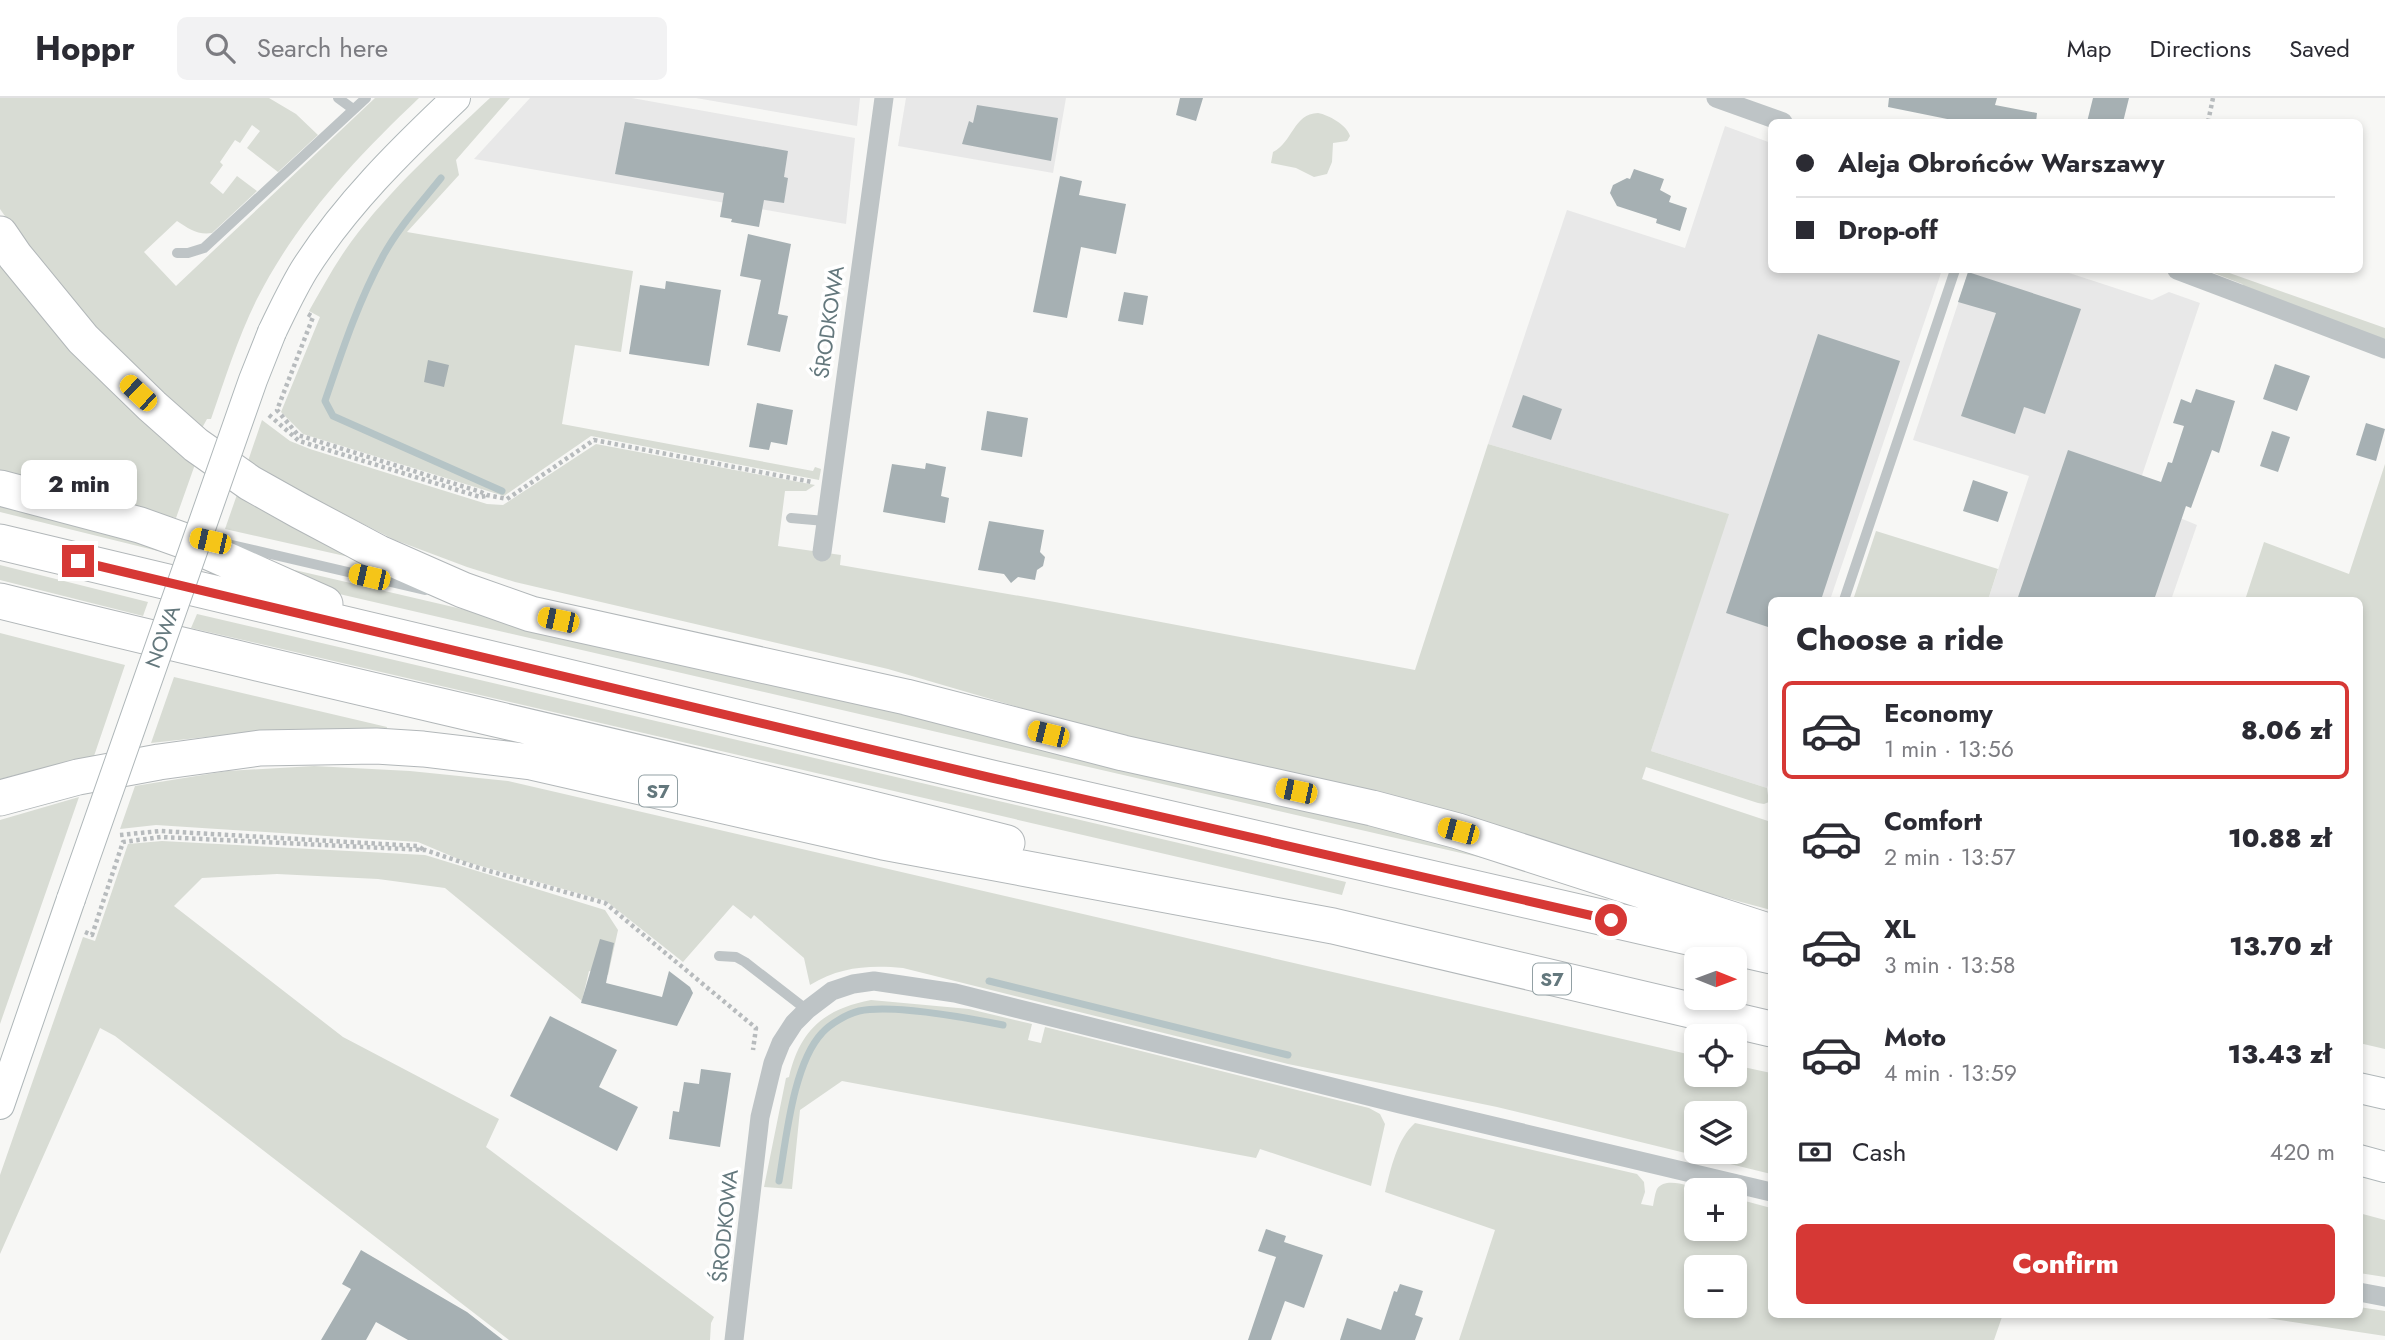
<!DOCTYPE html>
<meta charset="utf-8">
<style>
body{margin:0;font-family:Jost,sans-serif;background:#f2f2f3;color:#2b2b33;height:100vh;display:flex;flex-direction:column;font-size:26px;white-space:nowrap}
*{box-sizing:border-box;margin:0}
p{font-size:23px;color:#7c7c81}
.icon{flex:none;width:38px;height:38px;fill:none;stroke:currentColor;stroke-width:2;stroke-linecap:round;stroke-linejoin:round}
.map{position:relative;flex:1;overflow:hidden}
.side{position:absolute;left:1768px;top:499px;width:595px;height:721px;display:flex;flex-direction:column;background:#fff;border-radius:10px;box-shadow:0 4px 10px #0003}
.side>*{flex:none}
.hud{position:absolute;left:1768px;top:21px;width:595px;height:154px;border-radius:10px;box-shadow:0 4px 10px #0003;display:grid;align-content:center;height:154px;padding:0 28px;background:#fff}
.needle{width:46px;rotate:91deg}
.fabs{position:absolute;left:1684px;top:849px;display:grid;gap:14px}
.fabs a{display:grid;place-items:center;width:63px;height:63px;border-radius:10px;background:#fff;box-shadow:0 4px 10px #0003;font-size:35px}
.end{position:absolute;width:32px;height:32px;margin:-16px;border:9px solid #d63835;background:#fff;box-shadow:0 0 0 4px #fff}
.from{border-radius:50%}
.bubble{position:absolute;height:49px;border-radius:10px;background:#fff;box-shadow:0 4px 10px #0003;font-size:23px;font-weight:800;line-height:49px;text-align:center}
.car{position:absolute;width:21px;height:42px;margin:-21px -10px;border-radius:9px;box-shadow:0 0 5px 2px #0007;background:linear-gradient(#f5c518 24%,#345 0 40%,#f5c518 0 76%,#345 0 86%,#f5c518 0)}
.hud b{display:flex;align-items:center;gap:24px;height:66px;font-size:26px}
.hud b+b{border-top:2px solid #e1e1e2}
.hud i{width:18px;height:18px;background:#2b2b33}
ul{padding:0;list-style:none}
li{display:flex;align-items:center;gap:21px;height:98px;margin:0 14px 10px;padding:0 14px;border:4px solid transparent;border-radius:10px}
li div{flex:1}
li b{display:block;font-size:26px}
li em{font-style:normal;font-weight:800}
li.on{border-color:#d63835}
li>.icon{width:63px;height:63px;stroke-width:1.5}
h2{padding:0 28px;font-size:32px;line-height:84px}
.pay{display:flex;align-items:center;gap:18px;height:77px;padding:0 28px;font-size:26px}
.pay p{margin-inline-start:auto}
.button{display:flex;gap:14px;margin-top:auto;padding:14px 28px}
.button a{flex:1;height:80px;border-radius:10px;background:#d63835;color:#fff;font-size:28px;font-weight:800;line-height:80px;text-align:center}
header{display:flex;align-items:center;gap:42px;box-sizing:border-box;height:98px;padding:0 35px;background:#fff;border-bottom:2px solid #e1e1e2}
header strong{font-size:33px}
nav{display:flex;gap:38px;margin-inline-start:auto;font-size:24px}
.search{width:490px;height:63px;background:#f2f2f3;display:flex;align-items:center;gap:18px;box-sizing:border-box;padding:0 24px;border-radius:10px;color:#7c7c81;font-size:26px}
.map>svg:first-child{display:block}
.built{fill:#e8e8e8}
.green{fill:#d8dcd4;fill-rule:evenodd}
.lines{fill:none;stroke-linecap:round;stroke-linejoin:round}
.stream{stroke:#b5c4c6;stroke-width:7}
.building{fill:#a6b0b3}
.secondary-casing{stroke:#afb7b9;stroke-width:30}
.primary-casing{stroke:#b0b7b9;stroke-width:32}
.highway-casing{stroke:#b2b7b9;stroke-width:37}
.path{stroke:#b7bbbd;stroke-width:4.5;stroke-dasharray:3.5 3.5;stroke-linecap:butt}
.lane{stroke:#bec4c6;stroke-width:10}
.street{stroke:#bec4c6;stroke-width:19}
.secondary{stroke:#fff;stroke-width:28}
.primary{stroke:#fff;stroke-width:30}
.highway{stroke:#fff;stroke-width:35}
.secondary-bridge-casing{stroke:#afb7b9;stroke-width:30;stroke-linecap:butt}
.secondary-bridge{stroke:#fff;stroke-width:28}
.route{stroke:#d63835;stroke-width:9}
.labels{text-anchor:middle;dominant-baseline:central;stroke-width:7;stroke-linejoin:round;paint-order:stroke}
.shield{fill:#fff;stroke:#92a0a4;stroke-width:2}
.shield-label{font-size:19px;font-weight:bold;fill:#64787d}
.street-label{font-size:21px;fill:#64787d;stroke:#fff}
</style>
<header>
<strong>Hoppr</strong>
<div class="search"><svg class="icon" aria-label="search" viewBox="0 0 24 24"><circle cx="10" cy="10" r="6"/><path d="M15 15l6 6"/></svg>Search here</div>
<nav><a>Map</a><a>Directions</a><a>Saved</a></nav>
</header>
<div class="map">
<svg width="2385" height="1242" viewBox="0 0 2385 1242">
<rect width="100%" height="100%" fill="#f7f7f5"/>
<path class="built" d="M 530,0 L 632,0 L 855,40 L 846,126 L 474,61 Z
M 696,0 L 860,0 L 857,28 Z
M 906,0 L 1066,0 L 1053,75 L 898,48 Z
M 1725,28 L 1771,45 L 1771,172 L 1942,172 L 1830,502 L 1771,502 L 1771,677 L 1767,690 L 1651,653 L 1728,416 L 1488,346 L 1567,112 L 1685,150 Z
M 1969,172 L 2060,172 L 2152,202 L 2169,194 L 2200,205 L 2134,401 L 2197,427 L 2171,502 L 1988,502 L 2029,378 L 1913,342 Z"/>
<path class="green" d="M 0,0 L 269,0 L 296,16 L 318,37 L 278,74 L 247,50 L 260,33 L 252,27 L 240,45 L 235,42 L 220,64 L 223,67 L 210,85 L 223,96 L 237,78 L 257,93 L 212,135 C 197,137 189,131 177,123 L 144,154 L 176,188 L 375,0 L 419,0 C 356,60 297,122 257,201 C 238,239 225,281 211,321 L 207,321 L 202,330 L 113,252 L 34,160 L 0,111 Z
M 490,0 L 510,0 L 456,62 L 459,77 L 407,134 L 633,173 L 621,254 L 575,247 L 562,326 L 813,373 L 815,369 L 821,371 L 819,382 L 591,338 L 504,398 L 303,336 L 281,314 L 320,219 L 309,213 C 322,190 335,166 351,144 C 391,90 441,46 490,0 Z
M 1318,15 C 1329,17 1347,27 1350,38 L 1347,43 L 1333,45 L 1332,64 L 1327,76 L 1314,79 L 1296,70 L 1271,65 L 1273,54 C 1293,44 1293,16 1318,15 Z
M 0,153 L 198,358 L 176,420 L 0,375 Z
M 2206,172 L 2221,172 L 2385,230 L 2385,242 L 2244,188 L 2242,186 Z
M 262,322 L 290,343 L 310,351 L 487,406 L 503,407 L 596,346 L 815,387 L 806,393 L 785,393 L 778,448 L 841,457 L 840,467 L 1055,504 L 1415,572 L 1488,346 L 1729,416 L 1651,653 L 1767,690 L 1769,704 L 1764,706 L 1758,705 L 1646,669 L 1642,681 L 1771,724 L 1771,812 L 1100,633 L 888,571 L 515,484 L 467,469 L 395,442 L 286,387 L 248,363 Z
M 2385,366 L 2385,951 L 2359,945 L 2359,502 L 2245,502 L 2264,444 L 2349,476 Z
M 240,388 L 367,463 L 225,431 Z
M 0,400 L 158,448 L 158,453 L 0,414 Z
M 1876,433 L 1998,471 L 1988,502 L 1853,502 Z
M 269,466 L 1462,744 L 1513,767 L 322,492 Z
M 0,467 L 148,504 L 143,518 L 0,482 Z
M 197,516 L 1346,784 L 1342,797 L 191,530 Z
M 0,535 L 125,567 L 94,658 L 0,681 Z
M 174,579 L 387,629 L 386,634 L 243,635 L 151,645 Z
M 314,668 L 410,673 L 508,683 L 1696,958 L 1696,976 L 1734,976 L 1734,967 L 1771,975 L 1771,1076 L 1497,1009 L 1288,966 L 903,870 C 868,867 840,869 810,887 L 804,860 L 754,817 L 751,821 L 733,807 L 683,864 L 606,803 L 463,763 L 418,744 L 156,727 L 120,731 L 135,688 L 227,673 ZM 1696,1015 L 1734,1015 L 1734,1054 L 1696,1054 Z
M 79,699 L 0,926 L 0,722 Z
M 162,743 L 425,757 L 605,812 L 618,832 L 608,877 L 589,873 L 582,903 L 445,790 L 378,781 L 277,776 L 202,780 L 174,808 L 343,939 L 499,1021 L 486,1049 L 714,1219 L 711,1225 L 710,1242 L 509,1242 L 115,938 L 100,930 L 0,1156 L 0,1077 L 83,839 L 95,843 L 128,746 Z
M 871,902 L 969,911 L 1032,926 L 1028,942 L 1041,945 L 1045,929 L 1369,1010 L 1380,1016 L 1385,1026 L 1371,1088 L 1260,1051 L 1256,1060 L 842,983 L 800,1012 L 792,1091 L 764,1089 L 786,980 L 789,979 C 800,932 824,911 871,902 Z
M 1415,1025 L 1637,1076 L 1644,1084 L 1645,1094 L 1641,1106 L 1653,1108 C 1654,1103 1655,1095 1657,1091 C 1666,1078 1691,1089 1702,1092 L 1696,1092 L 1696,1130 L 1734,1130 L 1734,1100 L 1771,1110 L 1771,1216 L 2003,1216 L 1994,1242 L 1459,1242 L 1495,1132 L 1385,1094 C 1391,1070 1397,1041 1415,1025 ZM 1696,1169 L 1734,1169 L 1734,1208 L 1696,1208 Z
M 2359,1115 L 2385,1122 L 2385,1179 L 2359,1175 Z
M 2359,1209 L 2385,1213 L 2385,1238 L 2241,1216 L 2359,1216 Z"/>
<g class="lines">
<path class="stream" d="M 441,80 C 421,105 398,130 383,158 C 358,204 342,253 325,303 L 333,318 L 502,393
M 989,883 L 1288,957
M 779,1083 C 786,1042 793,966 822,935 C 830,926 847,916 859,913 C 891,906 968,920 1003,927"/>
</g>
<path class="building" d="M 1180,0 L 1203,0 L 1196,23 L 1176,17 Z
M 1889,0 L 1997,0 L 1995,7 L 2037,15 L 2036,24 L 1962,24 L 1888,9 Z
M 2093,0 L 2129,0 L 2123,24 L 2087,24 Z
M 977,7 L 1058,20 L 1051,63 L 962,46 L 969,23 L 973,25 Z
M 625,24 L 788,53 L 784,79 L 788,80 L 784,105 L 764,102 L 759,129 L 731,124 L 732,121 L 720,119 L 724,95 L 615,76 Z
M 1634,71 L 1664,81 L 1660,92 L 1671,98 L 1669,104 L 1687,110 L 1680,133 L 1656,125 L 1657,121 L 1617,108 L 1610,95 L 1613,87 L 1627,80 L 1630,81 Z
M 1060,78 L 1082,83 L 1079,97 L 1126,106 L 1116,156 L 1081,149 L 1067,220 L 1033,214 Z
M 748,136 L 791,146 L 778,216 L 788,218 L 780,254 L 747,247 L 761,182 L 740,178 Z
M 1968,174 L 2081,211 L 2045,316 L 2024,309 L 2015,336 L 1961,318 L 1996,215 L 1958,204 Z
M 666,183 L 721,192 L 709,268 L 629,256 L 640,187 L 665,191 Z
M 1124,194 L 1148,198 L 1143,227 L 1118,223 Z
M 1818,236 L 1900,263 L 1821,502 L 1771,502 L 1771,530 L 1726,515 Z
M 428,262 L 449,267 L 444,289 L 424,284 Z
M 2275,266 L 2310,278 L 2297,313 L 2263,301 Z
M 2196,291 L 2235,303 L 2219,355 L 2212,352 L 2191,410 L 2186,408 L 2154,502 L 2017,502 L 2068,352 L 2161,384 L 2168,364 L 2172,365 L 2184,328 L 2173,325 L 2181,301 L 2191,305 Z
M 1523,297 L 1562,311 L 1551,342 L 1512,329 Z
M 757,305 L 793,312 L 787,347 L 771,344 L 769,352 L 749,349 Z
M 987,313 L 1028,320 L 1022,359 L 981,352 Z
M 2366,325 L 2385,331 L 2376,363 L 2356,357 Z
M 2272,333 L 2290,339 L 2278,374 L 2260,368 Z
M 926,365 L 946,369 L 941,398 L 949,400 L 945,425 L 883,414 L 892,366 L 925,371 Z
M 1973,382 L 2008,394 L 1998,424 L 1963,413 Z
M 989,423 L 1044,432 L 1040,454 L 1045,459 L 1043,468 L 1037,472 L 1035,482 L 1018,479 L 1011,485 L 1004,476 L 978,472 Z
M 600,841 L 614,845 L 606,885 L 662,899 L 669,873 L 690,889 L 693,895 L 677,928 L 581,905 Z
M 550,918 L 617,952 L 599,989 L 638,1009 L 617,1053 L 510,998 Z
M 701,971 L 731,975 L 720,1049 L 669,1041 L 673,1013 L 679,1014 L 684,984 L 699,986 Z
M 1266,1131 L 1286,1138 L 1284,1144 L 1323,1157 L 1304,1210 L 1285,1203 L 1271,1242 L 1248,1242 L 1276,1159 L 1258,1153 Z
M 361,1152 L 467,1214 L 503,1242 L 408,1242 L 376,1224 L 366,1242 L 321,1242 L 351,1191 L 342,1186 Z
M 1400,1186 L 1423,1193 L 1415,1217 L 1423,1220 L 1415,1242 L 1340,1242 L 1347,1220 L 1381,1232 L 1394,1193 L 1397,1194 Z"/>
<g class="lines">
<g class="secondary-casing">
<path id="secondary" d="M 272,234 C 282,213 292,192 304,172 C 345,107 401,52 456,0
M 0,1007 L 71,801"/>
</g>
<g class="primary-casing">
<path id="primary" d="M 2359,990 L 2385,996
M 2359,1062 L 2385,1069"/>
</g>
<g class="highway-casing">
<path id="highway" d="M 0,136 L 15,158 L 83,241 L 152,308 L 196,347 L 250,385 L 300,413 L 379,455 L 463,492 L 531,516 L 906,599 L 1123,655 L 1372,710 L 1458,733 L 1771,834
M 0,390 L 140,427 L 182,442 L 325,506
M 0,444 L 992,680 L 1771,858
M 0,503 C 335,586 673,659 1007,745
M 0,700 L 78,679 L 159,664 L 260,650 L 376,648 L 423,651 L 531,664 L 883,744 L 1333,828 L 1771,931"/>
</g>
<path class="path" d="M 2208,24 L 2213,0
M 308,216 L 313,219 L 277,312 L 298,337 L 481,394 L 487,397 L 507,401 L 594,342 L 812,384
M 269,317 L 299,343 L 480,399 L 486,398
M 120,737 L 160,733 L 418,748 L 424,752
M 85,834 L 92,837 L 123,744 L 161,739 L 425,752 L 482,771 L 605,805 L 756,930 L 753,952"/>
<path class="lane" d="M 338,0 L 353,11
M 177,155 L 188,155 L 204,150 L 366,0
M 791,420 L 825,423
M 232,447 L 425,492
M 1844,502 L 1955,172
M 719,858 L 736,859 L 745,864 L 807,912"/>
<path class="street" d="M 1716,0 L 1783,24
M 2177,172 L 2385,251
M 822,454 L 884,0
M 2359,1194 L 2385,1199
M 734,1242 L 760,1019 L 773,965 L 781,945 L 794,925 L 807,912 L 832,893 L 853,886 L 874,883 L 955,895 L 1400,1006 L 1771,1094"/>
<use href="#secondary" class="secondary"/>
<use href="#primary" class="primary"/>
<use href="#highway" class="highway"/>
<g class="secondary-bridge-casing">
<g id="secondary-bridge">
<path id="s1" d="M 71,801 L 253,282 L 272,234"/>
</g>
</g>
<use href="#secondary-bridge" class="secondary-bridge"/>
</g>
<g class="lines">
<path class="route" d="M 78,463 L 992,680 L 1611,822"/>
</g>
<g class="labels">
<g class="shield">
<rect x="639" y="677.5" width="38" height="31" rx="5"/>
<rect x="1533" y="865.5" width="38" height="31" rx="5"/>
</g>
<g class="shield-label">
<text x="658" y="693">S7</text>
<text x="1552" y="881">S7</text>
</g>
<g class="street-label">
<text transform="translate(829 224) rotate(-82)">ŚRODKOWA</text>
<text stroke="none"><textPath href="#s1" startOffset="278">NOWA</textPath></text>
<text transform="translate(725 1128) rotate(-84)">ŚRODKOWA</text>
</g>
</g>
</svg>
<div class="fabs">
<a><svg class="needle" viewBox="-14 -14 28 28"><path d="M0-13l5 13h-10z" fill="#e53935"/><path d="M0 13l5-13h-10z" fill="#7c7c81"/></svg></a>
<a><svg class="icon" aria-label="locate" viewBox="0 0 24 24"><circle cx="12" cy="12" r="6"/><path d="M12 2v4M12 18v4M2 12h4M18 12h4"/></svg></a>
<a><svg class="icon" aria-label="layers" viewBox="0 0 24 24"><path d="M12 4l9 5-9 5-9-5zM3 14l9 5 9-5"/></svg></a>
<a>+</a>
<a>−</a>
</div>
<i class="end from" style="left:1611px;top:822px"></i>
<i class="end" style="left:78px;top:463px"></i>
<div class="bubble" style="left:21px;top:362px;width:116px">2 min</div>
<i class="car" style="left:138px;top:295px;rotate:313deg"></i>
<i class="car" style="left:210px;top:443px;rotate:283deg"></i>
<i class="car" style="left:369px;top:479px;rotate:283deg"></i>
<i class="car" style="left:558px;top:522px;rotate:282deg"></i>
<i class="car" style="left:1048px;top:636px;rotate:284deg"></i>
<i class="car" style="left:1296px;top:693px;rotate:282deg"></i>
<i class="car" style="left:1458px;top:733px;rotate:285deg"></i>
<div class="hud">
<b><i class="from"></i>Aleja Obrońców Warszawy</b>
<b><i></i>Drop-off</b>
</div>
<section class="side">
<h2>Choose a ride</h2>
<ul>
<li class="on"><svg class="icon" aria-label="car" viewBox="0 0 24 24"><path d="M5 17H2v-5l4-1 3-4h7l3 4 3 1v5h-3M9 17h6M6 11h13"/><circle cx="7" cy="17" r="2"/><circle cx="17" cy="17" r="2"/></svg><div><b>Economy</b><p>1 min · 13:56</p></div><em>8.06 zł</em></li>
<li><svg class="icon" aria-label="car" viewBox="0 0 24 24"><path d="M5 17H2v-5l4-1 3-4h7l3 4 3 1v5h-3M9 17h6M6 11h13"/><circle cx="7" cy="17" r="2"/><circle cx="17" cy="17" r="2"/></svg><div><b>Comfort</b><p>2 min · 13:57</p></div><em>10.88 zł</em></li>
<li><svg class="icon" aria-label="car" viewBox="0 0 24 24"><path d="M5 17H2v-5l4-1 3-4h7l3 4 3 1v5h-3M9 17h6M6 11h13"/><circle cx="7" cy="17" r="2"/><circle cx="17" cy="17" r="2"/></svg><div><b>XL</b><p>3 min · 13:58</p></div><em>13.70 zł</em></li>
<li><svg class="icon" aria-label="car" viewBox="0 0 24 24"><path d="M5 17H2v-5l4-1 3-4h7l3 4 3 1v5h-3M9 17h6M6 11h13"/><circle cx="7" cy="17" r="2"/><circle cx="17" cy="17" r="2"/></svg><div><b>Moto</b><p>4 min · 13:59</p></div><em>13.43 zł</em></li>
</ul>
<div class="pay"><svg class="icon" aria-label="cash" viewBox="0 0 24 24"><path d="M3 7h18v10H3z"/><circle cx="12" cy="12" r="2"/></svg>Cash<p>420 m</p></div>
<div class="button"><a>Confirm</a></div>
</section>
</div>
